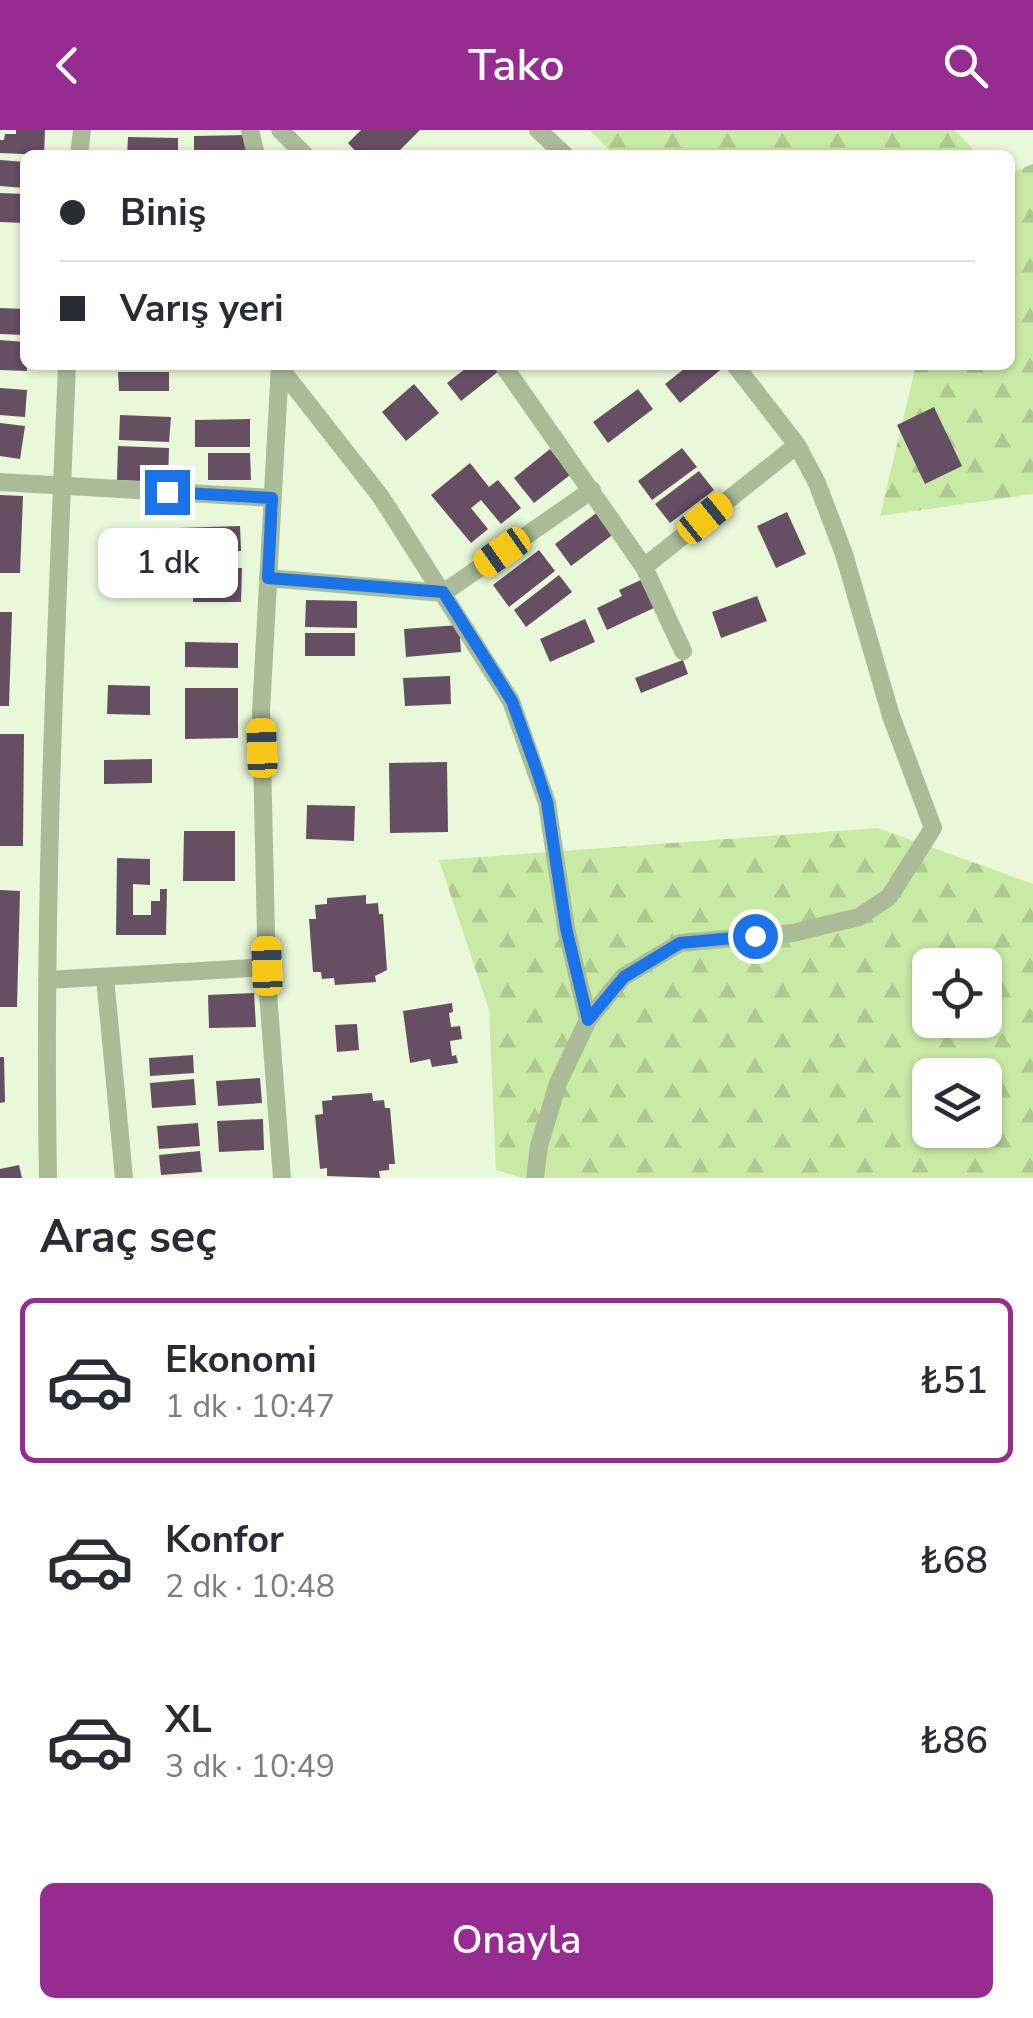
<!DOCTYPE html>
<html lang="tr">
<meta charset="utf-8">
<style>
body{margin:0;font-family:"Nunito Sans",sans-serif;background:#f2f2f3;color:#2b2b33;height:100vh;display:flex;flex-direction:column;font-size:38px;white-space:nowrap}
*{box-sizing:border-box;margin:0}
p{font-size:32px;color:#7c7c81}
.icon{flex:none;width:55px;height:55px;fill:none;stroke:currentColor;stroke-width:2;stroke-linecap:round;stroke-linejoin:round}
.map{position:relative;height:1048px;overflow:hidden}
.panel{display:flex;flex-direction:column;background:#fff;flex:1}
.panel>*{flex:none}
.banner{position:absolute;left:20px;top:20px;width:995px;height:220px;border-radius:15px;box-shadow:0 2px 8px #0004;display:grid;align-content:center;height:220px;padding:0 40px;background:#fff}
.fabs{position:absolute;left:912px;top:818px;display:grid;gap:20px}
.fabs a{display:grid;place-items:center;width:90px;height:90px;border-radius:15px;background:#fff;box-shadow:0 2px 8px #0004;font-size:50px}
.end{position:absolute;width:45px;height:45px;margin:-22px;border:12px solid #1a73e8;background:#fff;box-shadow:0 0 0 5px #fff}
.from{border-radius:50%}
.bubble{position:absolute;height:70px;border-radius:15px;background:#fff;box-shadow:0 2px 8px #0004;font-size:32px;font-weight:600;line-height:70px;text-align:center}
.car{position:absolute;width:30px;height:60px;margin:-30px -15px;border-radius:12px;box-shadow:0 0 8px 2px #0007;background:linear-gradient(#f5c518 24%,#345 0 40%,#f5c518 0 76%,#345 0 86%,#f5c518 0)}
.banner b{display:flex;align-items:center;gap:35px;height:95px;font-size:38px}
.banner b+b{border-top:2px solid #e1e1e2}
.banner i{width:25px;height:25px;background:#2b2b33}
ul{padding:0;list-style:none}
li{display:flex;align-items:center;gap:30px;height:165px;margin:0 20px 15px;padding:0 20px;border:5px solid transparent;border-radius:15px}
li div{flex:1}
li b{display:block;font-size:38px}
li em{font-style:normal;font-weight:600}
li.selected{border-color:#962c8f}
li>.icon{width:90px;height:90px;stroke-width:1.5}
h2{padding:0 40px;font-size:45px;line-height:120px}
.primary-button{display:flex;gap:20px;margin-top:auto;padding:20px 40px}
.primary-button a{flex:1;height:115px;border-radius:15px;background:#962c8f;color:#fff;font-size:40px;font-weight:600;line-height:115px;text-align:center}
header{display:flex;justify-content:space-between;align-items:center;height:130px;padding:0 40px;background:#962c8f;color:#fff;font-size:45px;font-weight:600}
.map>svg:first-child{display:block}
.forest{fill:url(#forest-firs);fill-rule:evenodd}
.building{fill:#664e63}
.lines{fill:none;stroke-linecap:round;stroke-linejoin:round}
.minor{stroke:#a9bb97;stroke-width:18}
.route{stroke:#1a73e8;stroke-width:12}
</style>
<header><svg class="icon" aria-label="back" viewBox="0 0 24 24"><path d="M15 5l-7 7 7 7"/></svg>Tako<svg class="icon" aria-label="search" viewBox="0 0 24 24"><circle cx="10" cy="10" r="6"/><path d="M15 15l6 6"/></svg></header>
<div class="map">
<svg width="1033" height="1048" viewBox="0 0 1033 1048">
<defs>
<pattern id="forest-firs" width="22" height="20" patternUnits="userSpaceOnUse" patternTransform="scale(2.5)"><rect width="22" height="20" fill="#c9eaa5"/><path d="M5 1l3.5 6h-7zM16 11l3.5 6h-7z" fill="#adc98e"/></pattern>
</defs>
<rect width="100%" height="100%" fill="#e8f8d8"/>
<path class="forest" d="M 589,0 L 955,0 L 978,25 L 615,25 Z
M 1033,34 L 1033,364 L 880,386 L 916,235 L 1010,235 L 1010,43 Z
M 878,698 L 1033,754 L 1033,1048 L 523,1048 L 496,1040 L 489,880 L 439,730 ZM 930,835 L 985,835 L 985,890 L 930,890 ZM 930,945 L 985,945 L 985,1000 L 930,1000 Z"/>
<path class="building" d="M 16,0 L 45,0 L 44,25 L 0,23 L 0,10 L 4,10 L 5,4 L 16,4 Z
M 361,0 L 420,0 L 395,25 L 359,25 L 348,13 Z
M 248,5 L 249,25 L 194,25 L 194,6 Z
M 128,7 L 178,8 L 178,25 L 127,25 Z
M 0,30 L 25,32 L 25,58 L 0,56 Z
M 0,63 L 25,64 L 25,93 L 0,92 Z
M 0,178 L 25,179 L 25,205 L 0,204 Z
M 0,210 L 25,212 L 27,241 L 0,240 Z
M 470,235 L 495,235 L 499,241 L 461,271 L 447,253 Z
M 689,235 L 724,237 L 680,273 L 665,254 Z
M 118,242 L 169,242 L 169,261 L 119,261 Z
M 414,254 L 439,283 L 406,311 L 382,282 Z
M 0,258 L 27,260 L 25,287 L 0,285 Z
M 638,259 L 653,279 L 608,313 L 593,292 Z
M 934,277 L 962,336 L 925,354 L 897,295 Z
M 120,285 L 171,287 L 169,312 L 119,310 Z
M 250,289 L 250,317 L 195,317 L 195,290 Z
M 0,293 L 25,296 L 20,329 L 0,326 Z
M 118,316 L 169,318 L 168,352 L 117,350 Z
M 682,318 L 697,337 L 652,370 L 638,351 Z
M 550,319 L 570,345 L 534,373 L 514,348 Z
M 208,323 L 250,323 L 251,350 L 208,350 Z
M 470,333 L 489,357 L 498,350 L 521,378 L 501,394 L 481,370 L 471,378 L 488,399 L 471,413 L 431,365 Z
M 699,341 L 714,360 L 670,393 L 655,374 Z
M 0,365 L 23,366 L 20,443 L 0,443 Z
M 603,378 L 619,400 L 571,436 L 555,414 Z
M 787,382 L 806,424 L 776,438 L 757,396 Z
M 240,396 L 241,421 L 180,422 L 179,398 Z
M 539,420 L 555,441 L 509,477 L 493,455 Z
M 193,437 L 242,438 L 241,472 L 193,472 Z
M 559,445 L 572,462 L 526,497 L 514,480 Z
M 643,449 L 656,477 L 607,500 L 597,478 L 622,466 L 619,460 Z
M 757,466 L 767,491 L 721,508 L 712,482 Z
M 306,470 L 357,471 L 357,498 L 305,497 Z
M 0,482 L 12,482 L 9,576 L 0,576 Z
M 585,489 L 595,512 L 550,532 L 540,509 Z
M 459,495 L 461,522 L 406,527 L 404,499 Z
M 305,503 L 355,503 L 355,526 L 305,526 Z
M 185,512 L 238,513 L 238,538 L 185,537 Z
M 683,530 L 688,544 L 641,563 L 635,548 Z
M 450,546 L 451,574 L 405,576 L 403,548 Z
M 108,555 L 150,556 L 150,585 L 107,584 Z
M 185,558 L 238,558 L 238,608 L 185,609 Z
M 0,604 L 24,604 L 23,716 L 0,716 Z
M 152,629 L 152,653 L 104,654 L 104,630 Z
M 447,632 L 448,702 L 390,703 L 389,633 Z
M 307,675 L 355,676 L 354,711 L 306,709 Z
M 184,701 L 235,701 L 235,751 L 183,751 Z
M 117,728 L 150,729 L 150,755 L 133,754 L 133,785 L 151,785 L 151,771 L 160,771 L 160,759 L 167,759 L 166,805 L 116,805 Z
M 0,760 L 20,761 L 17,877 L 0,877 Z
M 366,765 L 366,774 L 378,773 L 379,784 L 383,784 L 387,840 L 375,846 L 376,852 L 335,855 L 334,848 L 322,849 L 321,842 L 313,842 L 309,789 L 316,789 L 315,775 L 327,774 L 327,768 Z
M 254,863 L 256,897 L 209,898 L 208,865 Z
M 452,873 L 453,882 L 449,883 L 451,897 L 460,896 L 462,909 L 450,911 L 452,926 L 456,925 L 458,933 L 432,937 L 430,929 L 410,933 L 403,881 Z
M 357,894 L 359,920 L 337,922 L 335,895 Z
M 193,925 L 194,943 L 150,946 L 149,928 Z
M 0,927 L 4,927 L 5,972 L 0,973 Z
M 260,948 L 262,973 L 218,976 L 216,951 Z
M 194,949 L 196,975 L 152,978 L 150,953 Z
M 372,963 L 373,971 L 384,970 L 385,978 L 390,978 L 395,1034 L 389,1034 L 389,1040 L 379,1041 L 380,1048 L 327,1046 L 327,1038 L 320,1039 L 315,985 L 323,984 L 322,971 L 332,970 L 332,966 Z
M 263,989 L 264,1020 L 219,1022 L 217,991 Z
M 198,993 L 200,1016 L 159,1019 L 157,996 Z
M 200,1021 L 202,1042 L 161,1045 L 159,1025 Z
M 19,1035 L 22,1048 L 0,1048 L 0,1039 Z"/>
<g class="lines">
<path class="minor" d="M 250,0 L 256,25
M 280,0 L 305,25
M 538,0 L 565,25
M 79,25 L 82,0
M 280,235 L 261,581 L 267,850 L 282,1048
M 503,235 L 644,437 L 683,521
M 280,238 L 381,367 L 511,571 L 547,673 L 566,798 L 588,890
M 0,352 L 272,368
M 644,437 L 797,315
M 268,448 L 443,463 L 592,360
M 105,847 L 124,1048
M 47,850 L 267,837
M 48,1048 C 43,777 56,506 67,235
M 535,1048 L 539,1016 L 558,953 L 588,890 L 623,847 L 680,813 L 793,803 L 859,787 L 889,767 L 933,698 L 891,586 L 844,424 L 817,353 L 797,315 L 735,235"/>
</g>
<g class="lines">
<path class="route" d="M 167,362 L 272,368 L 268,448 L 443,462 L 512,571 L 536,638 L 547,672 L 566,798 L 588,890 L 624,847 L 680,813 L 755,806"/>
</g>
</svg>
<div class="fabs">
<a><svg class="icon" aria-label="locate" viewBox="0 0 24 24"><circle cx="12" cy="12" r="6"/><path d="M12 2v4M12 18v4M2 12h4M18 12h4"/></svg></a>
<a><svg class="icon" aria-label="layers" viewBox="0 0 24 24"><path d="M12 4l9 5-9 5-9-5zM3 14l9 5 9-5"/></svg></a>
</div>
<i class="end from" style="left:755px;top:806px"></i>
<i class="end" style="left:167px;top:362px"></i>
<div class="bubble" style="left:98px;top:398px;width:140px">1 dk</div>
<i class="car" style="left:705px;top:388px;rotate:51deg"></i>
<i class="car" style="left:502px;top:422px;rotate:235deg"></i>
<i class="car" style="left:262px;top:618px;rotate:358deg"></i>
<i class="car" style="left:267px;top:836px;rotate:358deg"></i>
<div class="banner">
<b><i class="from"></i>Biniş</b>
<b><i></i>Varış yeri</b>
</div>
</div>
<section class="panel">
<h2>Araç seç</h2>
<ul>
<li class="selected"><svg class="icon" aria-label="car" viewBox="0 0 24 24"><path d="M5 17H2v-5l4-1 3-4h7l3 4 3 1v5h-3M9 17h6M6 11h13"/><circle cx="7" cy="17" r="2"/><circle cx="17" cy="17" r="2"/></svg><div><b>Ekonomi</b><p>1 dk · 10:47</p></div><em>₺51</em></li>
<li><svg class="icon" aria-label="car" viewBox="0 0 24 24"><path d="M5 17H2v-5l4-1 3-4h7l3 4 3 1v5h-3M9 17h6M6 11h13"/><circle cx="7" cy="17" r="2"/><circle cx="17" cy="17" r="2"/></svg><div><b>Konfor</b><p>2 dk · 10:48</p></div><em>₺68</em></li>
<li><svg class="icon" aria-label="car" viewBox="0 0 24 24"><path d="M5 17H2v-5l4-1 3-4h7l3 4 3 1v5h-3M9 17h6M6 11h13"/><circle cx="7" cy="17" r="2"/><circle cx="17" cy="17" r="2"/></svg><div><b>XL</b><p>3 dk · 10:49</p></div><em>₺86</em></li>
</ul>
<div class="primary-button"><a>Onayla</a></div>
</section>
